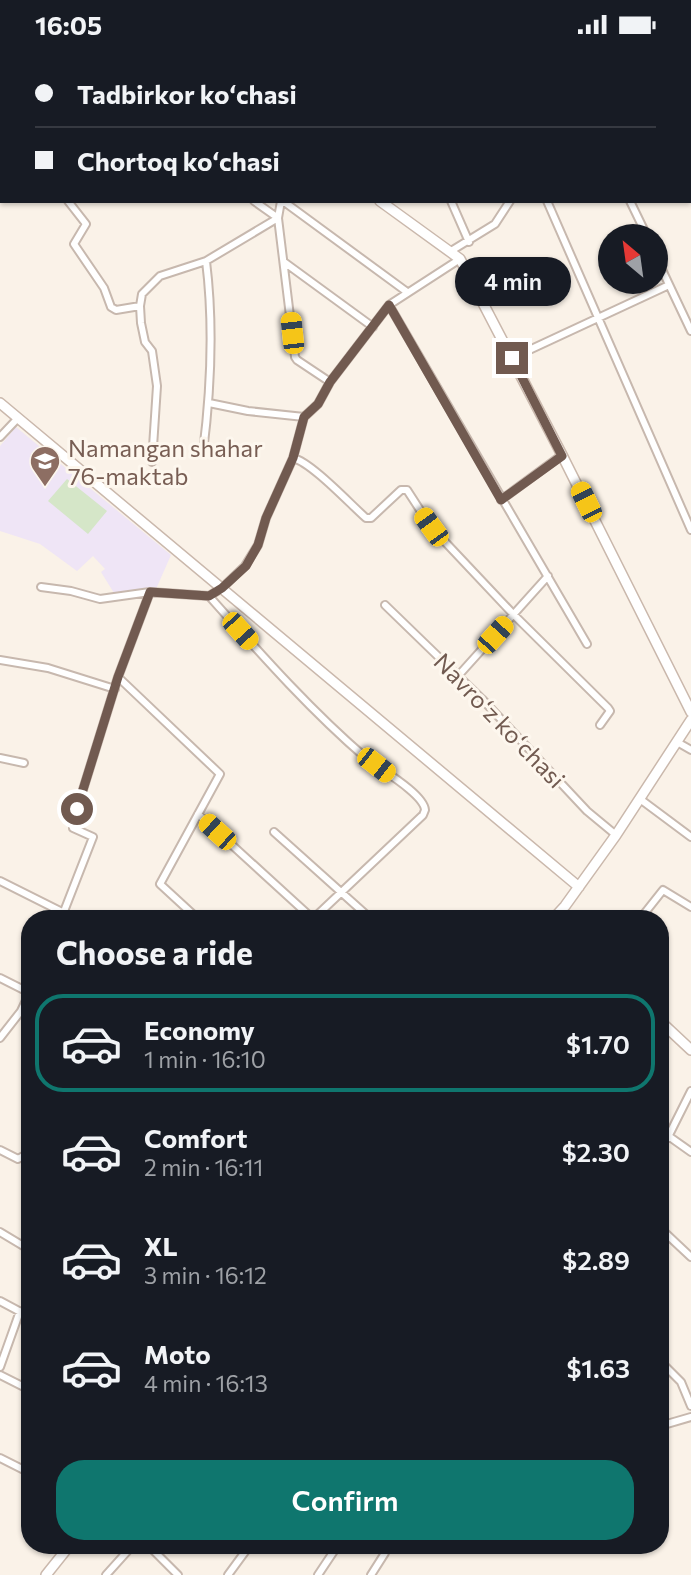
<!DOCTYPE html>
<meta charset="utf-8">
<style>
body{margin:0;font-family:Commissioner,sans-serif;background:#242831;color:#f1f3f6;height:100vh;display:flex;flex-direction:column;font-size:26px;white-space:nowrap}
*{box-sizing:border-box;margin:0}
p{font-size:23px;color:#9ea1a6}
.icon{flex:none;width:38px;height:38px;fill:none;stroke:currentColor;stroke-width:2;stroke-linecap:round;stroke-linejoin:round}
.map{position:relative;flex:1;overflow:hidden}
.details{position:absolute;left:21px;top:861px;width:648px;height:644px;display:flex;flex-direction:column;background:#171b24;border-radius:28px;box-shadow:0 2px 5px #0004}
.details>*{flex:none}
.top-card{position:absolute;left:0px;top:0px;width:691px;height:154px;box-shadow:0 2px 5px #0004;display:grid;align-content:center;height:154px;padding:0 35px;background:#171b24}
.needle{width:46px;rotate:331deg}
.controls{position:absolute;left:598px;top:175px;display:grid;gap:14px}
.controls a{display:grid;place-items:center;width:70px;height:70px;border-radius:50%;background:#171b24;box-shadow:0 2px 5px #0004;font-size:35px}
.end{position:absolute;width:32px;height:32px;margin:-16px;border:9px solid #715a50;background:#fff;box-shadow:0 0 0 4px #fff}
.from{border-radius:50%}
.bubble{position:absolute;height:49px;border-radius:24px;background:#171b24;box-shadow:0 2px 5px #0004;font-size:23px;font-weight:600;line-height:49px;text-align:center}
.car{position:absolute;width:21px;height:42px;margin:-21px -10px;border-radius:9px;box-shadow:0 0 5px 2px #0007;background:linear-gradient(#f5c518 24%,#345 0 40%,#f5c518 0 76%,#345 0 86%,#f5c518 0)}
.top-card b{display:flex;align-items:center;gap:24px;height:66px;font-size:26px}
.top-card b+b{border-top:2px solid #363941}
.top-card i{width:18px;height:18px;background:#f1f3f6}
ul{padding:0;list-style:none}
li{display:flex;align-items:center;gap:21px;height:98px;margin:0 14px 10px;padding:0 21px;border:4px solid transparent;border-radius:28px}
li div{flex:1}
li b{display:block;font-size:26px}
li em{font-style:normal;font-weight:600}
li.on{border-color:#0f766e}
li>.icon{width:63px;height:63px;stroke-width:1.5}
h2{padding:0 35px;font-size:32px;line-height:84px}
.cta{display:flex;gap:14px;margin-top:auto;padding:14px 35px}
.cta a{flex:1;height:80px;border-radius:28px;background:#0f766e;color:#fff;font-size:28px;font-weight:600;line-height:80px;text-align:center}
.status{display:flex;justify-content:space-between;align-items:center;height:49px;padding:0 35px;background:#171b24;direction:ltr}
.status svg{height:19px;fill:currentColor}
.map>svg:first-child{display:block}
.education{fill:#efe5f6}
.green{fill:#d5e6c8}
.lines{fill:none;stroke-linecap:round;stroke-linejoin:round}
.street-casing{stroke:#c7b8ae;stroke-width:10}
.secondary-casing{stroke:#cab8ac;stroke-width:12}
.street{stroke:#fff;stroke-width:6}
.secondary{stroke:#fff;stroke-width:9}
.route{stroke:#715a50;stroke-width:9}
.labels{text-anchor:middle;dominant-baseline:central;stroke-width:6;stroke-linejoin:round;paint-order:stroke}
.education-label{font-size:24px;fill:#785e54;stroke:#fdf7ee;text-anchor:start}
.street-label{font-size:24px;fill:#715a50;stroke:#fdf7ee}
</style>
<div class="status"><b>16:05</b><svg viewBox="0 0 49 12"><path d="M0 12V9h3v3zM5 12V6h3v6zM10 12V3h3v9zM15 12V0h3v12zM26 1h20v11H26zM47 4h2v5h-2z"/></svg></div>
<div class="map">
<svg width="691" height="1526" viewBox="0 0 691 1526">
<rect width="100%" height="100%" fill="#faf2e8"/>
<path class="education" d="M 16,378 L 171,506 L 156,540 L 114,544 L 101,523 L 105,520 L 93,507 L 77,522 L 40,495 L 0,482 L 0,397 Z"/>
<path class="green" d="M 67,430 L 107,462 L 88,485 L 48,452 Z"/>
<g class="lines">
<g class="street-casing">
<path id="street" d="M 33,0 L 35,2
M 281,0 L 282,2
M 431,0 L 432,2
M 479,0 L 480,2
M 533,0 L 533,2
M 558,0 L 559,2
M 409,2 L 413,0
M 0,85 L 2,86
M 68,152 L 86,175 L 74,195 L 104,239 L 111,258 L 116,261 L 140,257
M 254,152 L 278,169 L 295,308 L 297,311 L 330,333
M 283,152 L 407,243
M 451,152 L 469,193
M 547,152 L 691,481
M 630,152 L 647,187
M 451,202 L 495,175 L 510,152
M 656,208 L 691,282
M 284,213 L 373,278
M 389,256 L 587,595
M 512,309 L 669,236
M 209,354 L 248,362 L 304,368
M 0,388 L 18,369
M 203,403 C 211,340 214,276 206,212
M 293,409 C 311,413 350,455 366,469 L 371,469 L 401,441 L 407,441 L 431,478 L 514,566 L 608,659 L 610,662 L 600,676
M 152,413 L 157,337 L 152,302 L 145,293 L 141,274 L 140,257 L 142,245 L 160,227 L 206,212 L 278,169 L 281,152
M 501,451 L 562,406
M 41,538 L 71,542 L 100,550 L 150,543
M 385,556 L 482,650 L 587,762 L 616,786
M 0,611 L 48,619 L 115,640
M 458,627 L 548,527
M 118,628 L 220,725 L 160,835 L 198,870
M 677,693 L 691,701
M 0,709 L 24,714
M 640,750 L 691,788
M 198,765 L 313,870 L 423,766 L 425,761 C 424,745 380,720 366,709 C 309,660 259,603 209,547
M 274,783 L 371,870
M 0,832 L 64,864
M 61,870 L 93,788 L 73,779 L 77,760 L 118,628 L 150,543 L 209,547 L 222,539 L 245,517 L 258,496 L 266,469 L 293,409 L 304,368 L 318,355 L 330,333 L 389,256 L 460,210
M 640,870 L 663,841 L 691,858
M 0,929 L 30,944
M 0,989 L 21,962 L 30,943
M 660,1081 L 691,1103
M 660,1097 L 668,1088 L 691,1042
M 0,1101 L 18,1110 L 30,1103
M 660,1179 L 691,1208
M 0,1183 L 30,1201
M 0,1252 L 30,1268
M 660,1312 L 681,1333 L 691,1357
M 0,1318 L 20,1262
M 0,1326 L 30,1341
M 660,1377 L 691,1368
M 0,1409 L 30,1424
M 148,1496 L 178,1526
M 106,1526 L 133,1496
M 228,1526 L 250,1496
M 318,1526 L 338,1496
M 371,1526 L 385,1504"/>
</g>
<g class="secondary-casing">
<path id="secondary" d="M 165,0 L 167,2
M 380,152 L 460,210 L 562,406 L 691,663
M 0,354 L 579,838
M 553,870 L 565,857 L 616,786 L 691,671
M 660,972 L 691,1001
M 46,1526 L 70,1496"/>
</g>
<use href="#street" class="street"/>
<use href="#secondary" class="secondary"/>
</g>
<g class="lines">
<path class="route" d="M 77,760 L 118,628 L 150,543 L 209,547 L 222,539 L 246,517 L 258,496 L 266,469 L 293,409 L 304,368 L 318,355 L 330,333 L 389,256 L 501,451 L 562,407 L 512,309"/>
</g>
<defs>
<g id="school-pin" transform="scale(1.575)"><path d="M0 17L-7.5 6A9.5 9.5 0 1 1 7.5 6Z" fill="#8d6e63" stroke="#fdf7ee"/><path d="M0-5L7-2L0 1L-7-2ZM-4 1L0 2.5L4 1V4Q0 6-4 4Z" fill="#fff"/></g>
</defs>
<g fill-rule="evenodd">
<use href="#school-pin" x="45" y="412"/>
</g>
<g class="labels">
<g class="education-label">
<text x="68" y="398">Namangan shahar<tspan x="68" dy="28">76-maktab</tspan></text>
</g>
<g class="street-label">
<text transform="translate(500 671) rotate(46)">Navroʻz koʻchasi</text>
</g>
</g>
</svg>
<div class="controls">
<a><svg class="needle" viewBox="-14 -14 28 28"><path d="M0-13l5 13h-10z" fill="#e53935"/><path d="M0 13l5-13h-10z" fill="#9ea1a6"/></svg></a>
</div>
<i class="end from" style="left:77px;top:760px"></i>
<i class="end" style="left:512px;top:309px"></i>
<div class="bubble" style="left:455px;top:208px;width:116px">4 min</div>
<i class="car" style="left:292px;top:284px;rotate:354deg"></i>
<i class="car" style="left:586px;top:453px;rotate:334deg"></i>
<i class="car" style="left:431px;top:478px;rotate:324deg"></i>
<i class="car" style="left:240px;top:582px;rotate:138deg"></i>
<i class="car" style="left:495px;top:586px;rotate:42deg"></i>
<i class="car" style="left:376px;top:716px;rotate:128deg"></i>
<i class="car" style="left:217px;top:783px;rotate:312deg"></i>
<div class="top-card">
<b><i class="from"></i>Tadbirkor koʻchasi</b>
<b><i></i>Chortoq koʻchasi</b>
</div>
<section class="details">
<h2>Choose a ride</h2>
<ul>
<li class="on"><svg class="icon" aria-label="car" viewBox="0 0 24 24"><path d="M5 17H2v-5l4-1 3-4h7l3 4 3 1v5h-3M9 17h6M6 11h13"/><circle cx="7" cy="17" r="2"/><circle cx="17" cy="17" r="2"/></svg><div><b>Economy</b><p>1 min · 16:10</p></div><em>$1.70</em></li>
<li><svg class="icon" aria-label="car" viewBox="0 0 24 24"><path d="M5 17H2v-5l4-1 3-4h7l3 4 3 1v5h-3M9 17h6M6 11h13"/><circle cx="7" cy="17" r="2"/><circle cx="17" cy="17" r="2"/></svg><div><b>Comfort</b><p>2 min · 16:11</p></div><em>$2.30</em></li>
<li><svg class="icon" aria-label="car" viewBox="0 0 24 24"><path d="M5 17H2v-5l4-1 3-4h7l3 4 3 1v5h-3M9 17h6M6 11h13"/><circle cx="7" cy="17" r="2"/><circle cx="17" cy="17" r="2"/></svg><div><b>XL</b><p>3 min · 16:12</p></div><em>$2.89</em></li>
<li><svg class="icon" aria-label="car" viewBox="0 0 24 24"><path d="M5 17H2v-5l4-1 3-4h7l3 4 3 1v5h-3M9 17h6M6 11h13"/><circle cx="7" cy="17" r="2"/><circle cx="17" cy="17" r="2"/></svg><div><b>Moto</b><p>4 min · 16:13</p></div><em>$1.63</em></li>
</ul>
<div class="cta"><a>Confirm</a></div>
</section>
</div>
